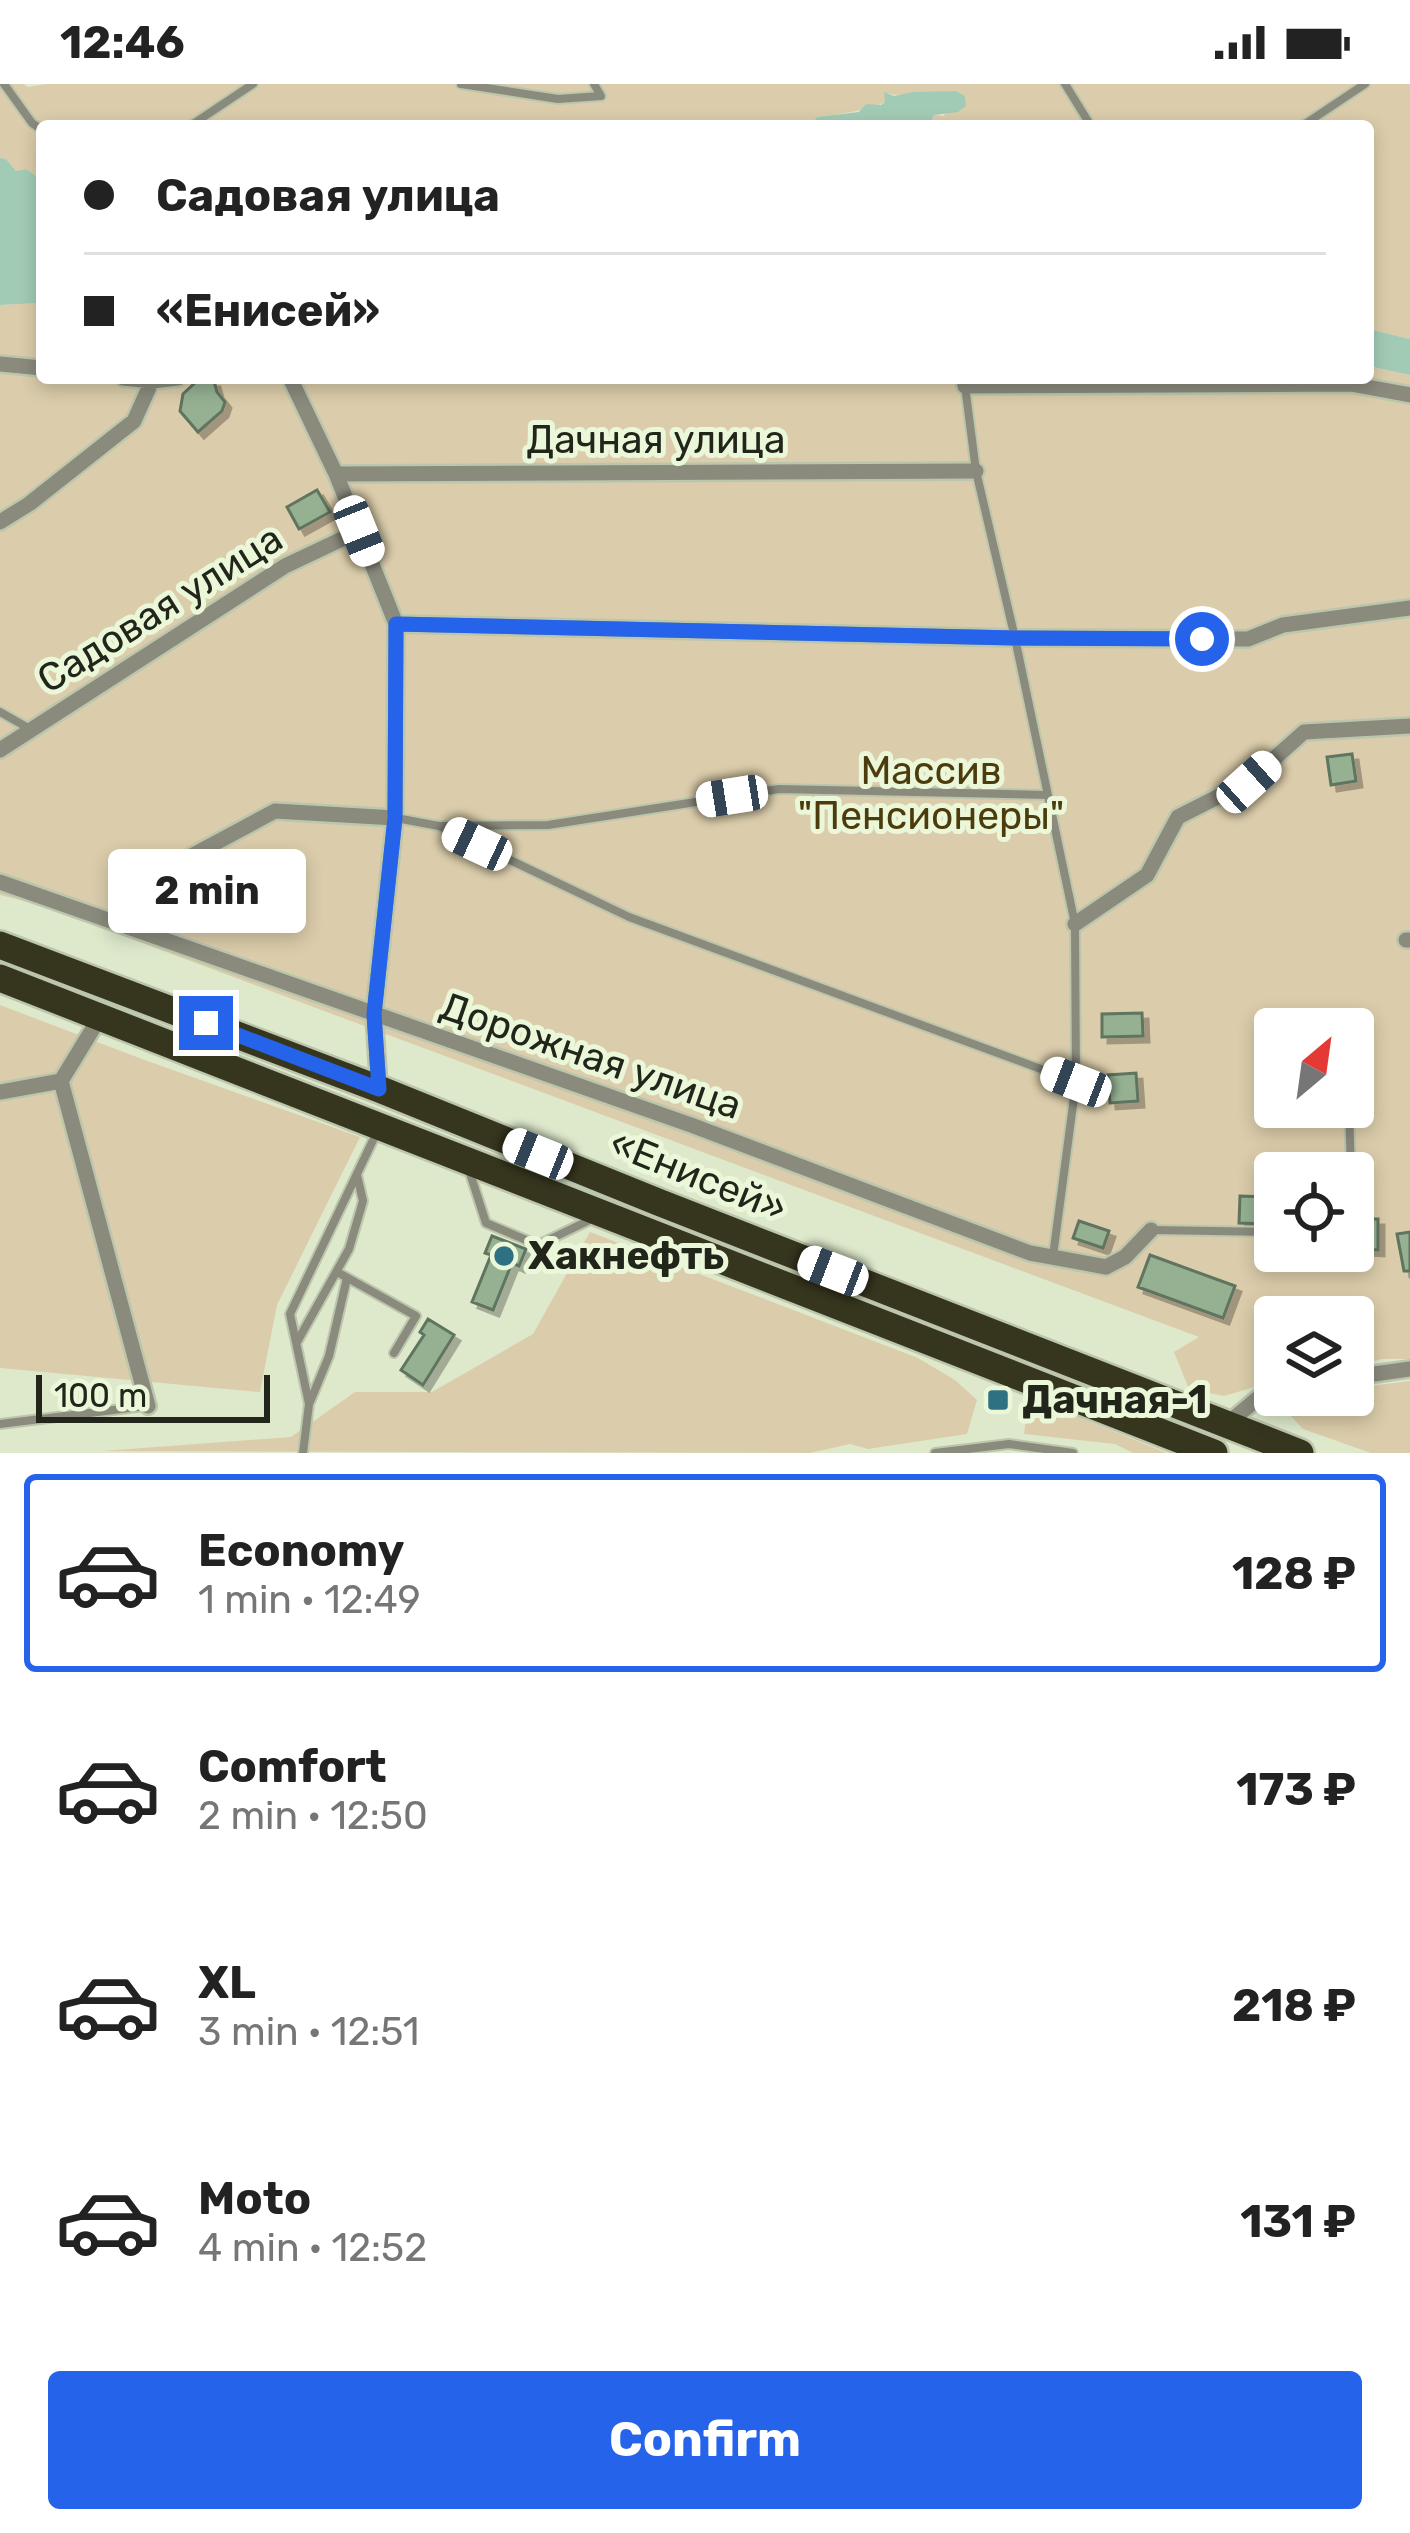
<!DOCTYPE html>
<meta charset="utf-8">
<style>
body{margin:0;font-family:Rubik,sans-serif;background:#f2f2f2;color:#222;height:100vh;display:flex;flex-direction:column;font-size:45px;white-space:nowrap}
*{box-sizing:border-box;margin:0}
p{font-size:39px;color:#767676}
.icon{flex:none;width:66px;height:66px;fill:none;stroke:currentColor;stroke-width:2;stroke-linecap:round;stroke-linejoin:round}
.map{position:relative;height:1369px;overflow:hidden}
.panel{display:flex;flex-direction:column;background:#fff;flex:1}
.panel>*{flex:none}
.hud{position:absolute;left:36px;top:36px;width:1338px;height:264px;border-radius:12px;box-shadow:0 6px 18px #0003;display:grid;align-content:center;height:264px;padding:0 48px;background:#fff}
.needle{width:78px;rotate:29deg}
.buttons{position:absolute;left:1254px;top:924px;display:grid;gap:24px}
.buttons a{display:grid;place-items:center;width:120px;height:120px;border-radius:12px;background:#fff;box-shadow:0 6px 18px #0003;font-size:60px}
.scale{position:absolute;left:36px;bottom:30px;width:234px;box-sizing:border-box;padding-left:12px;border:6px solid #21251a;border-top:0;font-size:33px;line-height:42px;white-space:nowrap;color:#21251a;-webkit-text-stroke:9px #ebf7d9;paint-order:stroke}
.end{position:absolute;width:54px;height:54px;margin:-27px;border:15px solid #2563eb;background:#fff;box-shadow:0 0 0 6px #fff}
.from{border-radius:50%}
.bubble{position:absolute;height:84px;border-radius:12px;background:#fff;box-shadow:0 6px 18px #0003;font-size:39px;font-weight:700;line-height:84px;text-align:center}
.car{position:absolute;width:36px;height:72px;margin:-36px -18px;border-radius:15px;box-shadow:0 0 9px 3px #0007;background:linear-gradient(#fff 24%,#345 0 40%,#fff 0 76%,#345 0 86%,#fff 0)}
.hud b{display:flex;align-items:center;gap:42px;height:114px;font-size:45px}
.hud b+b{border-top:3px solid #e0e0e0}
.hud i{width:30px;height:30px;background:#222}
ul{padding:21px 0 0;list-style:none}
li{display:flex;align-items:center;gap:36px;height:198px;margin:0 24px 18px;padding:0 24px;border:6px solid transparent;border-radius:12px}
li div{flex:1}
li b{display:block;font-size:45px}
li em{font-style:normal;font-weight:700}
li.on{border-color:#2563eb}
li>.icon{width:108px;height:108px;stroke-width:1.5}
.action{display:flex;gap:24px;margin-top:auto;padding:24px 48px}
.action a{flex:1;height:138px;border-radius:12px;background:#2563eb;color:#fff;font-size:48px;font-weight:700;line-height:138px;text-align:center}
.status{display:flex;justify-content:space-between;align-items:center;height:84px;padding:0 60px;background:#fff;direction:ltr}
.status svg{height:33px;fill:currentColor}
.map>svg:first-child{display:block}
.green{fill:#dbcdab;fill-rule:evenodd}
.water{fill:#a2cbb5}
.building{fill:#95b192;stroke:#60745f;stroke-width:3;filter:url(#shadow)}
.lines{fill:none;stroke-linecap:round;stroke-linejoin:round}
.service-casing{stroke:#bcc6ac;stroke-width:12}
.minor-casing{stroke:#bcc6ac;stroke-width:20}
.trunk-casing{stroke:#bcc6ac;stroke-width:32}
.service{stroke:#8a8a7d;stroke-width:8}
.minor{stroke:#8a8a7d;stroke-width:15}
.trunk{stroke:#36351e;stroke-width:27}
.route{stroke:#2563eb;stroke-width:15}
.poi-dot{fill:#2d7182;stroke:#ebf7d9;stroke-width:4.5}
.labels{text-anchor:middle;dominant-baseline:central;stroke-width:10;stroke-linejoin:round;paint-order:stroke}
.street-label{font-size:39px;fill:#21251a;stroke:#ebf7d9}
.park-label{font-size:39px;fill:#4c3b0c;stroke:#ebf7d9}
.poi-label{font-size:39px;font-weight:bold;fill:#21251a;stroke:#ebf7d9;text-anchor:start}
</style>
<div class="status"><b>12:46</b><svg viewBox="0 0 49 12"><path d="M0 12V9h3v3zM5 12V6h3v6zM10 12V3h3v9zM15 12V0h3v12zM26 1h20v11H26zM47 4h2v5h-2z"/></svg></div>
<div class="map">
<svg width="1410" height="1369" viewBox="0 0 1410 1369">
<defs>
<filter id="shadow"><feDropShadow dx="6" dy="6" stdDeviation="0" flood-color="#0004"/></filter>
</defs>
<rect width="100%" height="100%" fill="#dee9cc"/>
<path class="green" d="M 0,0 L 23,0 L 28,3 L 46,0 L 1410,0 L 1410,255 L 1368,245 L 1368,42 L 929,42 L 934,31 L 944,32 L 956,7 C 937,7 900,14 885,9 L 886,18 C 864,27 841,30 817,33 L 810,42 L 42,42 L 42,96 L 26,85 L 16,87 L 6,75 L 0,74 Z
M 42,219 L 42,294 L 1368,294 L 1368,282 L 1410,291 L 1410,1275 L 1383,1275 L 1353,1281 L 1353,1233 L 1275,1233 L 1275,1297 L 1224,1312 L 1189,1305 L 1174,1268 L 1199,1253 L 37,820 L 0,811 L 0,221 ZM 1275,945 L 1353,945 L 1353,1023 L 1275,1023 ZM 1275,1089 L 1353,1089 L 1353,1167 L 1275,1167 Z
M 0,921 L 142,975 L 360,1053 L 277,1221 L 260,1308 L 0,1284 Z
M 590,1148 L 918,1274 L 955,1296 L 977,1316 L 967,1350 L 868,1365 L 850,1360 L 810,1369 L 103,1367 L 291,1353 L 355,1308 L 432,1308 L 533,1250 Z
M 1410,1297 L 1410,1369 L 1371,1369 L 1303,1345 L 1286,1327 L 1310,1311 L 1353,1311 L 1353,1304 Z
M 1029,1313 L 1167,1369 L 1133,1369 L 1115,1360 L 1024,1350 Z"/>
<path class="water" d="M 956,7 L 965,12 L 966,22 L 958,28 L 934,31 L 929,42 L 810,42 L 817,33 L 859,28 L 866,20 L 881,21 L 885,18 L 884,8 L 894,12 L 913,8 Z
M 0,74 L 6,75 L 16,87 L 26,85 L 42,96 L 42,219 L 0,221 Z
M 1368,245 L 1410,255 L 1410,291 L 1368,282 Z"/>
<path class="building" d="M 197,297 L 214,297 L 217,308 L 225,318 L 222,327 L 198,348 L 180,327 L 183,310 Z
M 317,406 L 330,428 L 299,445 L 287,423 Z
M 1352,670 L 1356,697 L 1331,701 L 1327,673 Z
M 1142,929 L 1143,952 L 1102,953 L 1102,930 Z
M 1136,989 L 1138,1017 L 1110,1019 L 1108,991 Z
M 1240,1112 L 1267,1113 L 1266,1140 L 1239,1139 Z
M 1364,1135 L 1378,1135 L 1378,1166 L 1364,1165 Z
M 1079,1137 L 1109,1147 L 1103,1164 L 1073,1154 Z
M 1410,1148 L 1410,1187 L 1404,1187 L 1397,1150 Z
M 492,1152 L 526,1165 L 519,1182 L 512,1179 L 493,1226 L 472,1218 L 491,1171 L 485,1169 Z
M 1150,1171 L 1235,1202 L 1223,1234 L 1138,1203 Z
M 428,1235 L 454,1251 L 423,1301 L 401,1286 L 424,1251 L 420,1248 Z"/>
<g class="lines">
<g class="service-casing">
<path id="service" d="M 4,0 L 32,39 L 42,46
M 461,0 L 558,15 L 601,12 L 594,0
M 1065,0 L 1091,42
M 190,42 L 253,0
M 1302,42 L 1365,0
M 965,302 L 976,387 L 1015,554 L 1075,840 L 1076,998 L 1053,1172
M 0,628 L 30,645
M 396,734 L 439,742 L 629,833 L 1076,998
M 441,742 L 548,741 L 779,705 L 1048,711
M 1349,1023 L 1351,1089
M 468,1083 L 486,1139 L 538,1161 L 594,1134
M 1153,1146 L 1275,1148
M 337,1188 L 416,1232 L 394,1269
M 297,1258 L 349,1165 L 363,1117 L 357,1091
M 310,1318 L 329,1272 L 347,1194
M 0,1340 L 146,1322
M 303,1369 L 309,1320 L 290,1230 L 376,1050
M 935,1369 L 1009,1360 L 1073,1369"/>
</g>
<g class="minor-casing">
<path id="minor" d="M 0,280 L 42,284
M 123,294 L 152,297 L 178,294
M 290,294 L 336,390 L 396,540 L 395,734 L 374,930 L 379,1005
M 964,294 L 965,302 L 1351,300 L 1410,311
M 336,390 L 976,387
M 0,438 L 29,420 L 134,337 L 152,297
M 396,540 L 1015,554 L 1248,555 L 1283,541 L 1410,524
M 0,666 L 285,482 L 359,447
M 0,798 L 691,1041 L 1030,1169 L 1106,1183 L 1125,1173 L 1151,1146
M 121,839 L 141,799 L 275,727 L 395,734
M 1075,840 L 1147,791 L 1178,733 L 1249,697 L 1304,648 L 1410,642
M 1406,856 L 1410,856
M 61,997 L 148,1322
M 0,1008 L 61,997 L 100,933
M 1353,1293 L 1410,1285
M 1226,1341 L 1270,1304 L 1275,1304"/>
</g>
<g class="trunk-casing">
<path id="trunk" d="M 0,861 L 379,1005 L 658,1118 L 1300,1369
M 0,894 L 1214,1369"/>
</g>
<use href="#service" class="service"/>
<use href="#minor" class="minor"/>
<use href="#trunk" class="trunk"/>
</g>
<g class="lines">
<path class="route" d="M 206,939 L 379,1005 L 374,930 L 395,734 L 396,540 L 1015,554 L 1202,555"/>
</g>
<g class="poi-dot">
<circle cx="504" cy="1172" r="12"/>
<rect x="986" y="1304" width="24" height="24" rx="6"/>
</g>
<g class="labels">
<g class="street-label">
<text x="656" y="356">Дачная улица</text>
<text transform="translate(160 525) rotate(-32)">Садовая улица</text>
<text transform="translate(591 972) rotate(19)">Дорожная улица</text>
<text transform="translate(698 1092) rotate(22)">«Енисей»</text>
</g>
<g class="park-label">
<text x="931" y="687">Массив<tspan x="931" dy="45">"Пенсионеры"</tspan></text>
</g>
<g class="poi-label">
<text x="528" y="1172">Хакнефть</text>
<text x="1022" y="1316">Дачная-1</text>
</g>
</g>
</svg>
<div class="buttons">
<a><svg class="needle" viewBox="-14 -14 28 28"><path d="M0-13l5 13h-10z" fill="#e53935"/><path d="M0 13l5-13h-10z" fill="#767676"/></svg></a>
<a><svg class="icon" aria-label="locate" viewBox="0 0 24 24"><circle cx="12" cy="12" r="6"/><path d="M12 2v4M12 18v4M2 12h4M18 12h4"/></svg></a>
<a><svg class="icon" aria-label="layers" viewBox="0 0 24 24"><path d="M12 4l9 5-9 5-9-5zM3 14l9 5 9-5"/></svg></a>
</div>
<div class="scale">100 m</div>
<i class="end from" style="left:1202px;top:555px"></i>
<i class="end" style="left:206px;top:939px"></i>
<div class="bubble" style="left:108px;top:765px;width:198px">2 min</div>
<i class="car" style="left:359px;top:447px;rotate:158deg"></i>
<i class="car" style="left:1249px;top:698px;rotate:48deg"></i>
<i class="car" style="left:732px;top:712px;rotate:261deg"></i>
<i class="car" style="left:477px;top:760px;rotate:295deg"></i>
<i class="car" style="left:1076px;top:998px;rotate:291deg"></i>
<i class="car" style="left:538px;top:1070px;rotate:292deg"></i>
<i class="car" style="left:833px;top:1187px;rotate:291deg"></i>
<div class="hud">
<b><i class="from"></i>Садовая улица</b>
<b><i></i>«Енисей»</b>
</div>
</div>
<section class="panel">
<ul>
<li class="on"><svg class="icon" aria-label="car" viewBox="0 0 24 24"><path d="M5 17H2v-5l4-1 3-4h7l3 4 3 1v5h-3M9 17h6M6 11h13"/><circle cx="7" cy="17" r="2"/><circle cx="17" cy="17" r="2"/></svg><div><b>Economy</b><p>1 min · 12:49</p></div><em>128 ₽</em></li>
<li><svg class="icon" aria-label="car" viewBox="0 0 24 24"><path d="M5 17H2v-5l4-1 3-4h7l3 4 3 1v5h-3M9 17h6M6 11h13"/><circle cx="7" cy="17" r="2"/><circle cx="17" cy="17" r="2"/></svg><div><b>Comfort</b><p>2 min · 12:50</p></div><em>173 ₽</em></li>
<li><svg class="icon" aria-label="car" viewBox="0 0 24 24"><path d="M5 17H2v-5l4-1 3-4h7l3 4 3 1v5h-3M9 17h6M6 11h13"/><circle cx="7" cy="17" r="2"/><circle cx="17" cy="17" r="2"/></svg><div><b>XL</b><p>3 min · 12:51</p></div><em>218 ₽</em></li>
<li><svg class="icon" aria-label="car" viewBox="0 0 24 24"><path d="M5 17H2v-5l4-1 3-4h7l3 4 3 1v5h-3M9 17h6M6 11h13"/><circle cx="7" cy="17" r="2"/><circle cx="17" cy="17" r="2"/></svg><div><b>Moto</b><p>4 min · 12:52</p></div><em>131 ₽</em></li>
</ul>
<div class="action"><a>Confirm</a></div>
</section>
